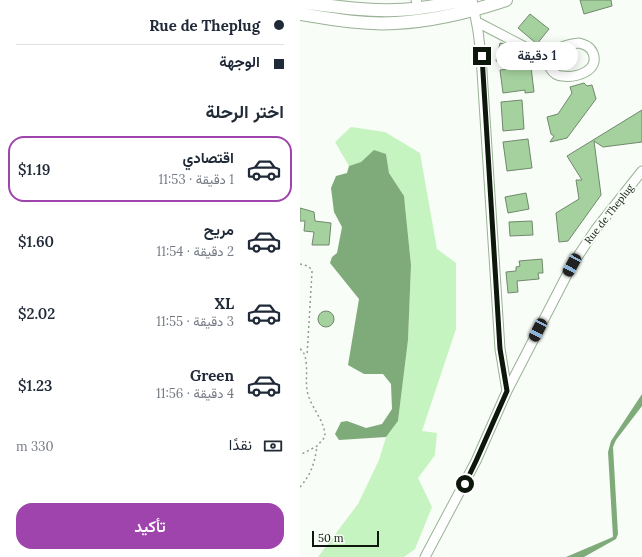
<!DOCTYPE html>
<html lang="ar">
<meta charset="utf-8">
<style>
body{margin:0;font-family:Lora,Vazirmatn,serif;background:#f6f6f7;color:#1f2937;direction:rtl;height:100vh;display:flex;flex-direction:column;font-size:15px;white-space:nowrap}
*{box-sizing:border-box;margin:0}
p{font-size:13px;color:#747a83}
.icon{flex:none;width:22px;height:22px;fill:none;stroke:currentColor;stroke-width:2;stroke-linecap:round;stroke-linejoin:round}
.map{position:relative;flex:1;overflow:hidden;direction:ltr}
.panel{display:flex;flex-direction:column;background:#fff;width:300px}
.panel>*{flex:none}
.banner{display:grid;align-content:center;height:88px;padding:0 16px;background:#fff}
.scale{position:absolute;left:12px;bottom:10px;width:67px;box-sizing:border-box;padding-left:4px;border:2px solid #0e170c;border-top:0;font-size:11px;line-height:14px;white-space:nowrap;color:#0e170c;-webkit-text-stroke:3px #f8fdf7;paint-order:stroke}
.end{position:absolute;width:18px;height:18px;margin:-9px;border:5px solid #0e170c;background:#fff;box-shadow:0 0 0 2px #fff}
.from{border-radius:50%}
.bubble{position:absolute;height:28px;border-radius:14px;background:#fff;box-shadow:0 2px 10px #0003;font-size:13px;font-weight:600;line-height:28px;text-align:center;direction:rtl}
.car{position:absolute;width:12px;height:24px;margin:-12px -6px;border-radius:5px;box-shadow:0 0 3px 1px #0007;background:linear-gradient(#222 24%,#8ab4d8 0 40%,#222 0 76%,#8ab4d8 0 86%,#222 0)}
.banner b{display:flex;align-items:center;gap:14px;height:38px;font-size:15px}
.banner b+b{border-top:1px solid #e0e1e3}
.banner i{width:10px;height:10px;background:#1f2937}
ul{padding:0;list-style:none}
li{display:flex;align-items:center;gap:12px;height:66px;margin:0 8px 6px;padding:0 8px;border:2px solid transparent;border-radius:16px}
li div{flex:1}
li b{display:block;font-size:15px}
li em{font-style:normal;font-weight:600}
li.current{border-color:#9f43ad}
li>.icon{width:36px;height:36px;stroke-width:1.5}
h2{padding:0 16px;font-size:18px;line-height:48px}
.pay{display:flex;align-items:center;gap:10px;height:44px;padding:0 16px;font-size:15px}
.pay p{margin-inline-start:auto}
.button{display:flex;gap:8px;margin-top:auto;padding:8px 16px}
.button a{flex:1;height:46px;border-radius:16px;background:#9f43ad;color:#fff;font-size:16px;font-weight:600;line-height:46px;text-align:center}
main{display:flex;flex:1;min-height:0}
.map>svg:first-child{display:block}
.green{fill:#c6f4c0}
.water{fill:#7faa79}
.building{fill:#a5d19f;stroke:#70886c}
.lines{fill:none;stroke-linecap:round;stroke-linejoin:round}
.street-casing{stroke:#99b295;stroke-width:11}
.secondary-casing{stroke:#99b295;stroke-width:14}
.path{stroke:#949a92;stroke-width:1.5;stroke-dasharray:2 3;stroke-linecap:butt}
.street{stroke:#fff;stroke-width:9}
.secondary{stroke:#fff;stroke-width:12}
.route{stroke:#0e170c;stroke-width:5}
.labels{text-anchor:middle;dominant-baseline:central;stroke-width:4;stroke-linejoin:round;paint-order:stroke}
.street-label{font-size:10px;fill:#0e170c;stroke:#f8fdf7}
</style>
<main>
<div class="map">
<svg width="342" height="557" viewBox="0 0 342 557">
<rect width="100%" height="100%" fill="#f8fdf7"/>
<path class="green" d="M 51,127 L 85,132 L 120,153 L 137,249 L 156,263 L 156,329 L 122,431 L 137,433 L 135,455 L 118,478 L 132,507 L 115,549 L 104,557 L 18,557 L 58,504 L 79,460 L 86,437 L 98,421 L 108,340 L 111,265 L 105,205 L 102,193 L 89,173 L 86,154 L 74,151 L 61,162 L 49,166 L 35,142 Z"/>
<path class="water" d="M 74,150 L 86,154 L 89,173 L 104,196 L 111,265 L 108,340 L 98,421 L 86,437 L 39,440 L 35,434 L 41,422 L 47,421 L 66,428 L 82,424 L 92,409 L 91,384 L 83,374 L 64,374 L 48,365 L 59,299 L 30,263 L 32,257 L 37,253 L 42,227 L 34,212 L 31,188 L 36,176 L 47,173 L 49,166 L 61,162 Z
M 342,394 L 342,406 L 316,440 L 313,447 L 318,534 L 316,539 L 284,557 L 266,557 L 313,537 L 308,452 L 311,441 Z"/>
<path class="building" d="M 280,0 L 311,0 L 312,6 L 284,14 Z
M 230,14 L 249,29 L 237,44 L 218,28 Z
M 200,43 L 219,47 L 217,54 L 229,56 L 227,66 L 196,61 Z
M 231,67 L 234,92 L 225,93 L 225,90 L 203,93 L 200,70 Z
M 284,83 L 287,86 L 292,85 L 296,99 L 267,138 L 250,142 L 254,136 L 251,134 L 247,117 L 258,114 L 272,93 L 270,87 Z
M 222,100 L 224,129 L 203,131 L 201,102 Z
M 342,110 L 342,142 L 303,147 L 294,141 L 301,195 L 268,241 L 259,242 L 256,213 L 279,199 L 276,180 L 282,180 L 267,156 Z
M 228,139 L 232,168 L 207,171 L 203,142 Z
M 226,193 L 229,209 L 208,213 L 205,197 Z
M 0,208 L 14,212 L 15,221 L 31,223 L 29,245 L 12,245 L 14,232 L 4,231 L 5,221 L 0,221 Z
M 232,221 L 233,235 L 210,236 L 209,222 Z
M 242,259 L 243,273 L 238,273 L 239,279 L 217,281 L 218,292 L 208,293 L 206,272 L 216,271 L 216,267 L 220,266 L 219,261 Z
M18 319a8 8 0 1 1 16 0a8 8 0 1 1-16 0Z"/>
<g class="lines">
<g class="street-casing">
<path id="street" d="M 116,0 L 119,8
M 172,0 L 178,31 L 181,56 L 200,349 L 207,391
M 177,22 L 248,59
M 279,43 C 285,45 290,46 293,53 C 300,71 276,78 262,76 C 257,76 253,73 250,68 C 239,52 267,44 279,43 Z
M 125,557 L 176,461 L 207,391 L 272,265 L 296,229 L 342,171"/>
</g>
<g class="secondary-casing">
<path id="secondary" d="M 0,2 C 31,6 63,11 95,10 C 118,10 142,5 165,0
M 0,14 C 31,19 63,25 95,23 C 133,21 170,12 206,0"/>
</g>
<path class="path" d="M 0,264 L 8,266 L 12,270 L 12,272 L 7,356
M 0,349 C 10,355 5,379 7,390 C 10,408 25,419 25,437 L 17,446 L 0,455
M 0,487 C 11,475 15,462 17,446"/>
<use href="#street" class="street"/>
<use href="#secondary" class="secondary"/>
</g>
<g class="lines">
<path class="route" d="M 165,484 L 176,461 L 207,391 L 200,349 L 182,56"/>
</g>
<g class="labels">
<g class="street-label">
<text transform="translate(309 214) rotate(-52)">Rue de Theplug</text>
</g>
</g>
</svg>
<div class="scale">50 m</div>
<i class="end from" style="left:165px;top:484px"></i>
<i class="end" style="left:182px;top:56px"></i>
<div class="bubble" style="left:196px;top:42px;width:82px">1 دقيقة</div>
<i class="car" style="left:272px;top:265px;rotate:208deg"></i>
<i class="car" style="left:238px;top:330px;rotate:207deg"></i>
</div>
<section class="panel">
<div class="banner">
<b><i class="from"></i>Rue de Theplug</b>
<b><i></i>الوجهة</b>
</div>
<h2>اختر الرحلة</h2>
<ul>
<li class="current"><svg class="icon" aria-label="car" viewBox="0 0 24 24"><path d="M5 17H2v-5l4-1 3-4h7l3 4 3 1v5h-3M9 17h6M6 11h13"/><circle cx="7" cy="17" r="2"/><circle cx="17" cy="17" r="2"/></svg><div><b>اقتصادي</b><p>1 دقيقة · 11:53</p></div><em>$1.19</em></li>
<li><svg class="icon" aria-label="car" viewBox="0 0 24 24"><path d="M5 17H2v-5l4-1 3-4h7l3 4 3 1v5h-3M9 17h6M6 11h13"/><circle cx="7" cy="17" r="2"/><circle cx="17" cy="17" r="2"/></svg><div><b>مريح</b><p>2 دقيقة · 11:54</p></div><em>$1.60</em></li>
<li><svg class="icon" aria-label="car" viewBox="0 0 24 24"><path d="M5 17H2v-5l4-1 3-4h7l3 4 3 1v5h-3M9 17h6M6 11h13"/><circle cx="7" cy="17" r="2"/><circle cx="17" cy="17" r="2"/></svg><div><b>XL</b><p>3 دقيقة · 11:55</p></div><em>$2.02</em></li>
<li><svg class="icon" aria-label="car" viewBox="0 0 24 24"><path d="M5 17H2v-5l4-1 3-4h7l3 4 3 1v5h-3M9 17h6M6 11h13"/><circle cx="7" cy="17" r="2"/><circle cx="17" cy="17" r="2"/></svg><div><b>Green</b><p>4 دقيقة · 11:56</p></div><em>$1.23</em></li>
</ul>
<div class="pay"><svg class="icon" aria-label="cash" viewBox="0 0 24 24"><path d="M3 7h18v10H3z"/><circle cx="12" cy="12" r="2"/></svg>نقدًا<p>330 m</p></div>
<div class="button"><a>تأكيد</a></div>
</section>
</main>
